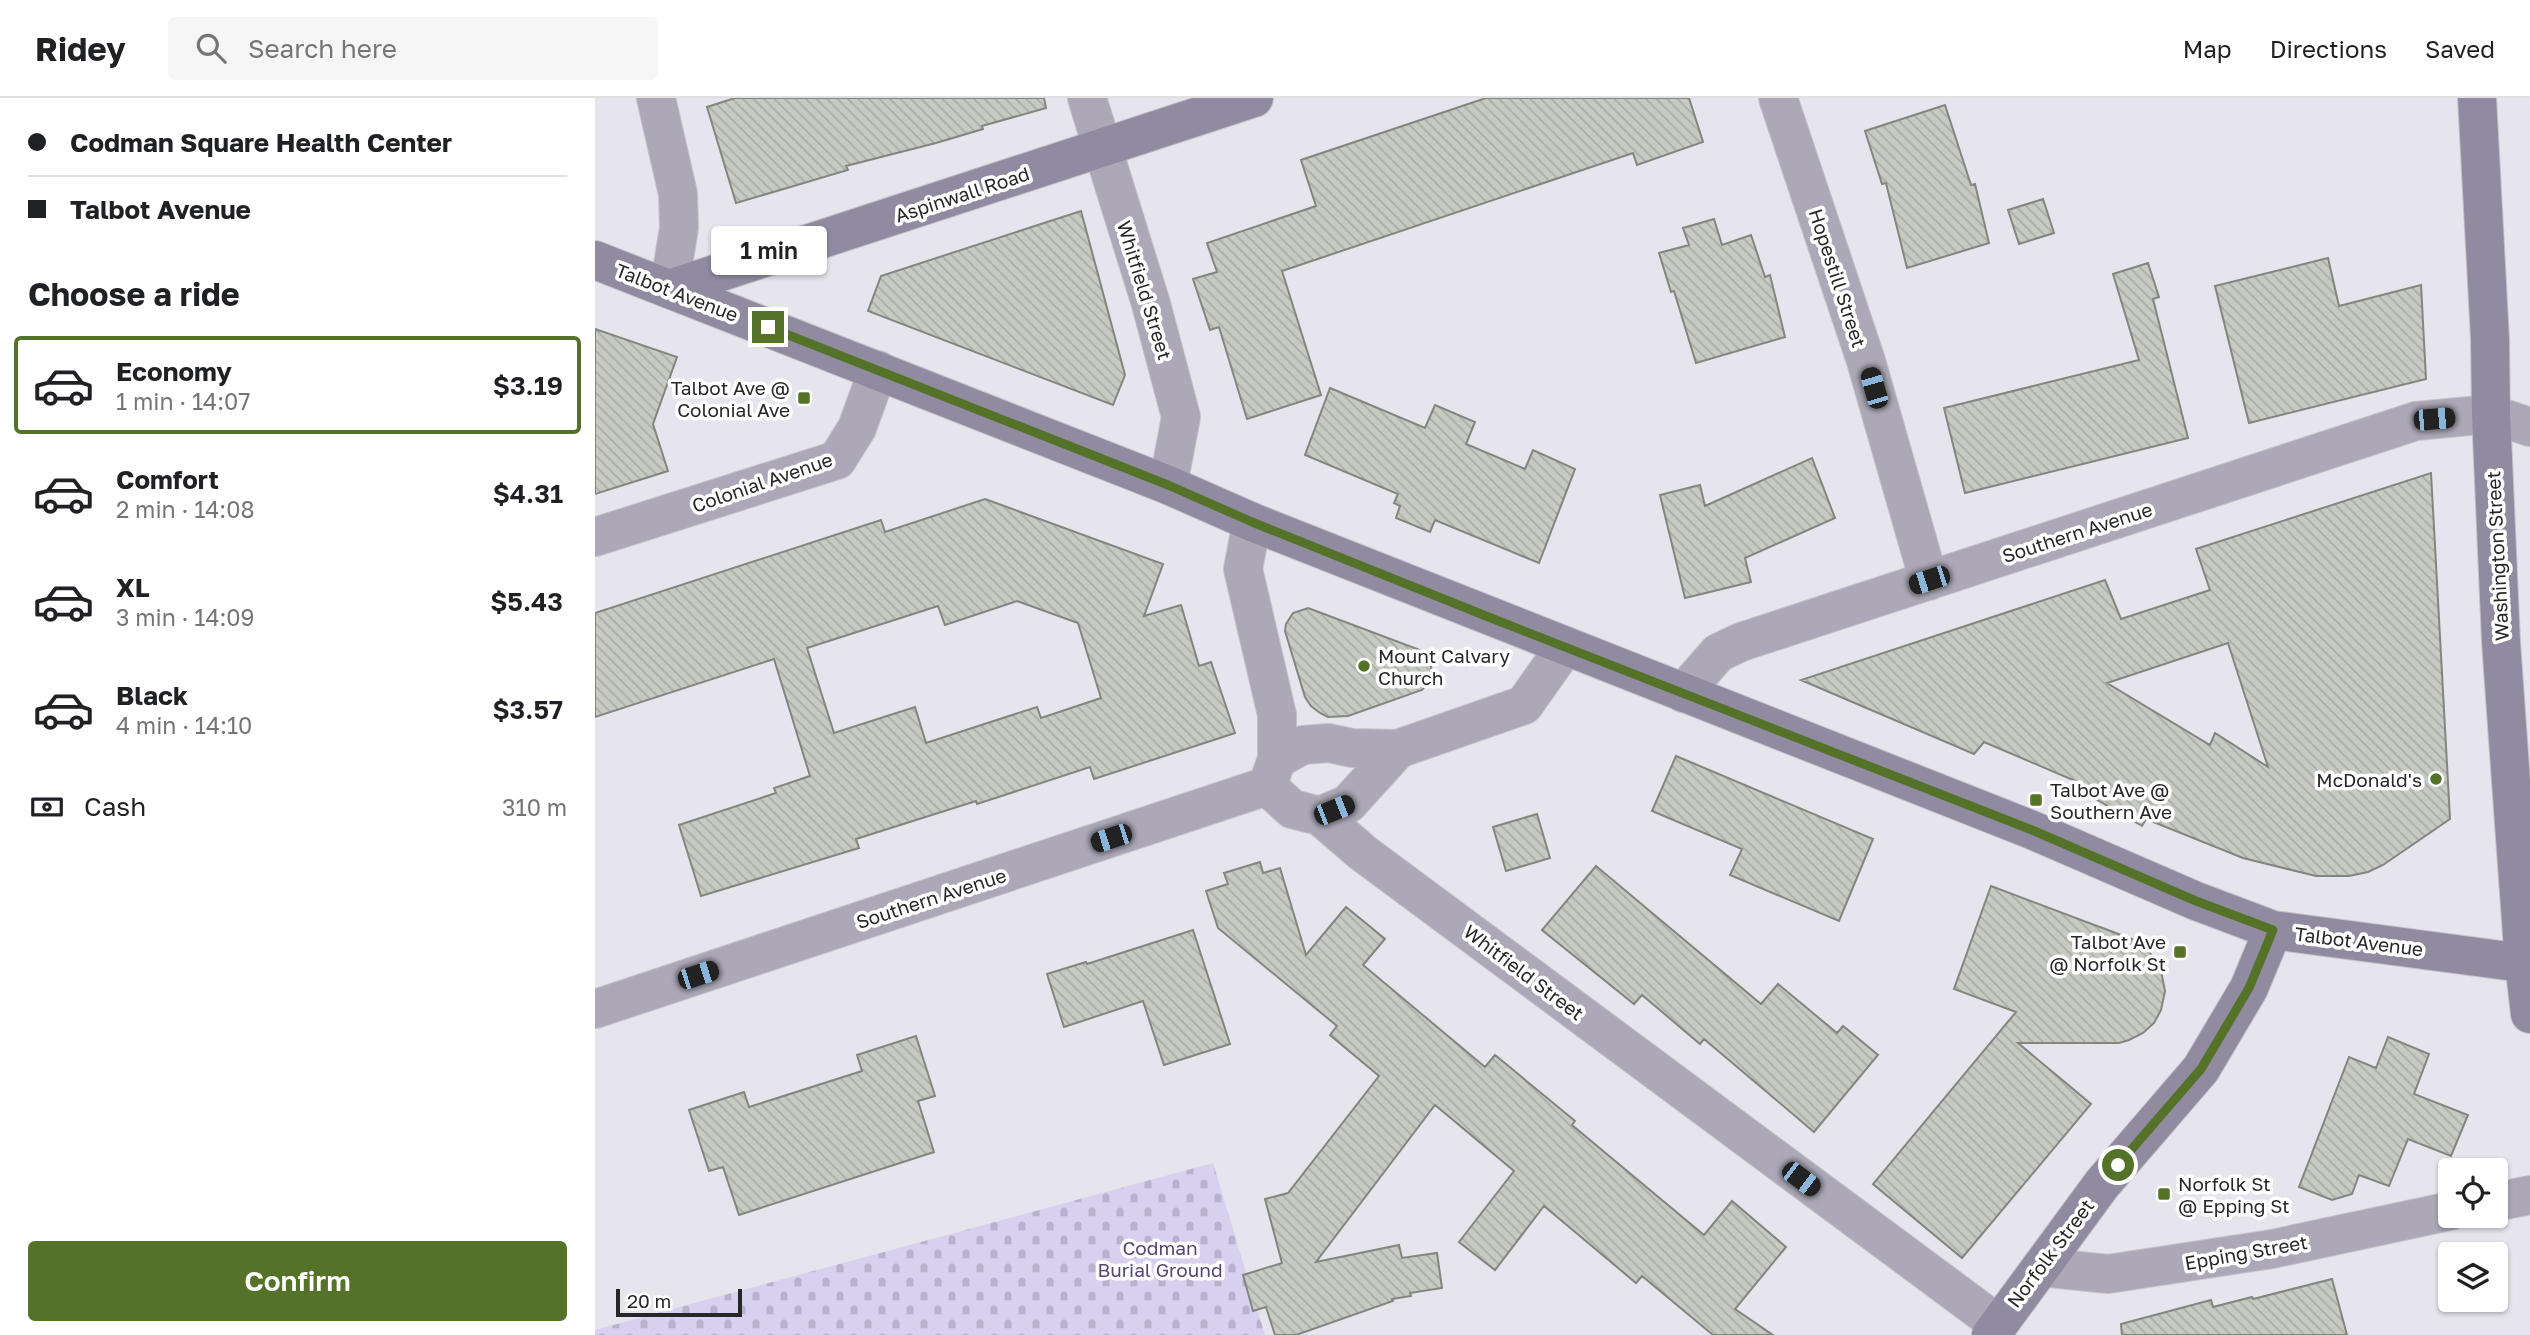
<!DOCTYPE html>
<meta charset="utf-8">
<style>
body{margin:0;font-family:"Golos Text",sans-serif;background:#f6f6f6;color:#202124;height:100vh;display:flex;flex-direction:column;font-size:26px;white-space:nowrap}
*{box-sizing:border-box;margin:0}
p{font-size:23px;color:#757577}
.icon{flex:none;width:38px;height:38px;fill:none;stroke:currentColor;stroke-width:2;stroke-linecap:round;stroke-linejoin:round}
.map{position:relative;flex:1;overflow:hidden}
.side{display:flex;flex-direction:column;background:#fff;width:595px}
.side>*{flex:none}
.hud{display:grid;align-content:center;height:154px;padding:0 28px;background:#fff}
.controls{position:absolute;left:1843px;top:1060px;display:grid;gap:14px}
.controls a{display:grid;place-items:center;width:70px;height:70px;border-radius:7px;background:#fff;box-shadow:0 2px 5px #0004;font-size:35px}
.scale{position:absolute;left:21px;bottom:18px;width:126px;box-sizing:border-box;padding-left:7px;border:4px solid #272629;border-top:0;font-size:19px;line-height:24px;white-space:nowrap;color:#272629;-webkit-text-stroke:5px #fff;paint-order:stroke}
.end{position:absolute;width:32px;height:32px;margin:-16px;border:9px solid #557328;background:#fff;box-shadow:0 0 0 4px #fff}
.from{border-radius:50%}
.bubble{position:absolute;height:49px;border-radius:7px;background:#fff;box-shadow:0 2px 5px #0004;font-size:23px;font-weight:600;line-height:49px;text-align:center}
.car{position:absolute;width:21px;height:42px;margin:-21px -10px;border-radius:9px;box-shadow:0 0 5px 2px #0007;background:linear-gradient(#222 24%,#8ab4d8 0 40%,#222 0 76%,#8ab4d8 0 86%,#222 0)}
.hud b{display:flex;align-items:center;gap:24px;height:66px;font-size:26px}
.hud b+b{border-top:2px solid #e0e0e0}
.hud i{width:18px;height:18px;background:#202124}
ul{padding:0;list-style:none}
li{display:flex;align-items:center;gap:21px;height:98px;margin:0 14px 10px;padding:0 14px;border:4px solid transparent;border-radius:7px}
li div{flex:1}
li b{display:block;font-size:26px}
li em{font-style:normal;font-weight:600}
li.selected{border-color:#557328}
li>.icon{width:63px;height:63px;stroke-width:1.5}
h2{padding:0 28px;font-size:32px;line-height:84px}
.pay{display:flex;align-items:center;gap:18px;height:77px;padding:0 28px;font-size:26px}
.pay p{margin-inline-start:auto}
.action{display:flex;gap:14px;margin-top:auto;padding:14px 28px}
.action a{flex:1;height:80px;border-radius:7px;background:#557328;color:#fff;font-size:28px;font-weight:600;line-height:80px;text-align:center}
header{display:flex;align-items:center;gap:42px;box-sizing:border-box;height:98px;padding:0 35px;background:#fff;border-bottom:2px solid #e0e0e0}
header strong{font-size:33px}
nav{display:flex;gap:38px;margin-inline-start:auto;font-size:24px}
.search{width:490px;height:63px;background:#f6f6f6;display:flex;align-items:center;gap:18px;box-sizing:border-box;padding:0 24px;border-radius:7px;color:#757577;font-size:26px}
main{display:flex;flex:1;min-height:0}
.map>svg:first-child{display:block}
.cemetery{fill:url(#cemetery-stones)}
.building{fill:url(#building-back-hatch);stroke:#82867f;stroke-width:2;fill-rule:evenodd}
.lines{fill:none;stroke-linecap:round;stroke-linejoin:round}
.street-casing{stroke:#c4c2c9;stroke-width:40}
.secondary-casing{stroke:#c4c2c9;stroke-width:40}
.street{stroke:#aca8b7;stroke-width:38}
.secondary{stroke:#908ba0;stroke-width:38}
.route{stroke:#557328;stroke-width:9}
.poi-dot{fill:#557328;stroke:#fff;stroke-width:2.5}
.labels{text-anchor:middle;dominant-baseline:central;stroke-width:7;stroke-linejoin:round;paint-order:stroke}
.street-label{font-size:19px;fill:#272629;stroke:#fff}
.poi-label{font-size:19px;fill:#272629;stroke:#fff;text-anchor:end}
.park-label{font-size:19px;fill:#544574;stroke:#fff}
</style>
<header>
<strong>Ridey</strong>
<div class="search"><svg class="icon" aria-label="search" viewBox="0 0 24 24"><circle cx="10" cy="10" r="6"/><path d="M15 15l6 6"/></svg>Search here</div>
<nav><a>Map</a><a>Directions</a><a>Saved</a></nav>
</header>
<main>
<section class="side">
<div class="hud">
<b><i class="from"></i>Codman Square Health Center</b>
<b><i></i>Talbot Avenue</b>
</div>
<h2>Choose a ride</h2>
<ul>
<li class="selected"><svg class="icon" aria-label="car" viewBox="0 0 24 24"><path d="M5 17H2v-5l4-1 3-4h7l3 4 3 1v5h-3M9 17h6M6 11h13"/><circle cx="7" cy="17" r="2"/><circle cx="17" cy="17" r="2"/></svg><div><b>Economy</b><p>1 min · 14:07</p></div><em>$3.19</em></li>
<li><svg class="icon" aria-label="car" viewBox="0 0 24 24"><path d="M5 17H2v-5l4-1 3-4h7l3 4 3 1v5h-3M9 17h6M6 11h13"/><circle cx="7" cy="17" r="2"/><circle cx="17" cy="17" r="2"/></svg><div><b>Comfort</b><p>2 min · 14:08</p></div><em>$4.31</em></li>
<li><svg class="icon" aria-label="car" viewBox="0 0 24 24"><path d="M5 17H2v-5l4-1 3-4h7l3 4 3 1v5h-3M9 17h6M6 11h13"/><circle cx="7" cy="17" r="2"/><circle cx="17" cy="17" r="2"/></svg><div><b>XL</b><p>3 min · 14:09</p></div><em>$5.43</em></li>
<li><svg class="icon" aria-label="car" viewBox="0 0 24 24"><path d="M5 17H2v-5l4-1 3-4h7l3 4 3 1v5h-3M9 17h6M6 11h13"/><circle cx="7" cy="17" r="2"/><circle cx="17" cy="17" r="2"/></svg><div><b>Black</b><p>4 min · 14:10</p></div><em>$3.57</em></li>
</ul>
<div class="pay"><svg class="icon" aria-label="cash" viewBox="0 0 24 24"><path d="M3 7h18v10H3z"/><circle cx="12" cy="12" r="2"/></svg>Cash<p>310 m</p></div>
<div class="action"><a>Confirm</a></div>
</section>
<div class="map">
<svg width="1935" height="1237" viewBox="0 0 1935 1237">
<defs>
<pattern id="cemetery-stones" width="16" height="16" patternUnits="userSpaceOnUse" patternTransform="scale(1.75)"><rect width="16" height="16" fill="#d8d0ef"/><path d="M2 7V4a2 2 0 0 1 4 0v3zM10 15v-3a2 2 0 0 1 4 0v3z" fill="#b9b2cd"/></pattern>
<pattern id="building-back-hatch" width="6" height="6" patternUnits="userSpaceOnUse" patternTransform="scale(1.75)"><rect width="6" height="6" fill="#c6cac2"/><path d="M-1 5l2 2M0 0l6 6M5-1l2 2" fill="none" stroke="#aaada7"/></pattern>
</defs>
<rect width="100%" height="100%" fill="#e6e4ec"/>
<path class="cemetery" d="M 618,1065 L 670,1237 L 0,1237 L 0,1232 Z"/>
<path class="building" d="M 140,0 L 449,0 L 451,10 L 387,28 L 388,31 L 341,45 L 251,68 L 253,72 L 141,105 L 112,9 Z
M 891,0 L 1094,0 L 1108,44 L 1042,67 L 1038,55 L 687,173 L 726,297 L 652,321 L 624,229 L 615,232 L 598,181 L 622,174 L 612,145 L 721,108 L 706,62 Z
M 1350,7 L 1376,87 L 1380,86 L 1394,145 L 1312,170 L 1291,85 L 1287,86 L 1270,33 Z
M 1448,101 L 1459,135 L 1424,146 L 1413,112 Z
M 486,113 L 530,277 L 518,307 L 273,213 L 286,178 Z
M 1119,121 L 1127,147 L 1156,137 L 1170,179 L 1175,177 L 1190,239 L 1101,265 L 1079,193 L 1076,194 L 1064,155 L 1094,147 L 1088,130 Z
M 1733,160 L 1744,208 L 1826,187 L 1831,281 L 1654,325 L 1620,188 Z
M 1553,165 L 1564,199 L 1558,201 L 1593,340 L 1370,395 L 1349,310 L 1544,262 L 1518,176 Z
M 0,231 L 82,259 L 58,326 L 73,373 L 0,396 Z
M 735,290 L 830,330 L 840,307 L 880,324 L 871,346 L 930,371 L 938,352 L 980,371 L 944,465 L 840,422 L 835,434 L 801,420 L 805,408 L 799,405 L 803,396 L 710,357 Z
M 1217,360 L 1240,420 L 1150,460 L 1156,484 L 1090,500 L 1065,397 L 1105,387 L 1110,408 Z
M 1836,375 L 1855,721 L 1788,767 L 1773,774 L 1754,778 L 1721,778 L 1648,760 L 1551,721 L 1547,728 L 1489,694 L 1492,688 L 1389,644 L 1379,656 L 1206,582 L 1510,482 L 1526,521 L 1615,492 L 1601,451 ZM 1633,545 L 1673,669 L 1620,635 L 1615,647 L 1512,585 Z
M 390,401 L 568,466 L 549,518 L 586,507 L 604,568 L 616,564 L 640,635 L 499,681 L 495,669 L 382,706 L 381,703 L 261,741 L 264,750 L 106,798 L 84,727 L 181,695 L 179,690 L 215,678 L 179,561 L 0,619 L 0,515 L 286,422 L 290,434 ZM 422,503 L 483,525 L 506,600 L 446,620 L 442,609 L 331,645 L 320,609 L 239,635 L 212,550 L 343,508 L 350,527 Z
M 713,510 L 825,552 L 835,564 L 837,573 L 833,586 L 827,592 L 753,618 L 733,619 L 725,615 L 716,608 L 710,599 L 690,533 L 691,526 L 698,515 Z
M 1081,658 L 1278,741 L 1244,823 L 1135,777 L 1147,751 L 1057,713 Z
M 942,716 L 955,760 L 911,773 L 898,729 Z
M 665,764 L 668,775 L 685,770 L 711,857 L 751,809 L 790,841 L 768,867 L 890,969 L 900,957 L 980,1023 L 977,1027 L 1109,1137 L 1137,1103 L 1191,1149 L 1140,1211 L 1178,1237 L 1118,1237 L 1047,1178 L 1041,1185 L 949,1108 L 900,1172 L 864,1144 L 919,1073 L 840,1007 L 721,1164 L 804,1147 L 807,1160 L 842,1155 L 847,1190 L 815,1195 L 816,1198 L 797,1201 L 798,1203 L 701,1237 L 680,1237 L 671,1209 L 658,1213 L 648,1177 L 687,1165 L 670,1101 L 693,1095 L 784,978 L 735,937 L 742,928 L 623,830 L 611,793 L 633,786 L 629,775 Z
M 1001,768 L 1166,906 L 1183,886 L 1242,935 L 1248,928 L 1283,957 L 1219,1034 L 1109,941 L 1105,946 L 1047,897 L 1039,906 L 947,832 Z
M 1396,788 L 1542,843 L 1551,850 L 1565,868 L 1570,893 L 1566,912 L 1559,925 L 1548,935 L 1534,942 L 1524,945 L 1423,945 L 1496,1006 L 1367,1160 L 1278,1086 L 1421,914 L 1359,891 Z
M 598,832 L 635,946 L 569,967 L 548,903 L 469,929 L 452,876 L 491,864 L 492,866 Z
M 321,938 L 340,998 L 323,1003 L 339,1054 L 144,1117 L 128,1069 L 114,1073 L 94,1012 L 149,994 L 154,1009 L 267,973 L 262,957 Z
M 1793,939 L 1834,956 L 1819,996 L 1873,1017 L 1856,1058 L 1813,1041 L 1794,1088 L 1764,1077 L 1757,1096 L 1737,1102 L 1704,1089 L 1754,959 L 1781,970 Z
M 1737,1181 L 1752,1237 L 1527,1237 L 1526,1226 L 1616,1202 L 1618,1209 L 1657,1199 L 1658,1201 Z"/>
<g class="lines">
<g class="street-casing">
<path id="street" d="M 61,0 L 83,96 L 84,130 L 74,191
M 492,0 L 556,206 L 586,319 L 573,387
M 1183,0 L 1271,263 L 1334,483
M 657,424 L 648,471 L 682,617 L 682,661 L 674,683
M 0,439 L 242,362 L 262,330 L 283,272
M 1088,595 L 1123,555 L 1146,544 L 1821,323 L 1896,316 L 1935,329
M 682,661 L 708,647 L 734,645 L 757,650 L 803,651 L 929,607 L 970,549
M 672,688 L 697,711 L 725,718 L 768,755 L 1403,1226
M 725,718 L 753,706 L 803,651
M 0,911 L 672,688
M 1900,1104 L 1935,1097
M 1446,1169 L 1513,1176 L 1677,1151 L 1855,1113"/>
</g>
<g class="secondary-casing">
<path id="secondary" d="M 1882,0 L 1895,241 L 1896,316 L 1906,544 L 1929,865 L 1935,916
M 0,162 L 573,387 L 657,424 L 1437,732 L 1601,803 L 1678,832 L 1935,866
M 74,191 L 659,0
M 1396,1237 L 1507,1086 L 1606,971 L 1654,890 L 1678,832"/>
</g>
<use href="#street" class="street"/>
<use href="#secondary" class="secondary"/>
</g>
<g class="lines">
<path class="route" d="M 173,229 L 573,387 L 657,424 L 901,522 L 1437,732 L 1601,803 L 1678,832 L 1654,890 L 1606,971 L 1523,1067"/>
</g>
<g class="poi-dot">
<rect x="202" y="293" width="14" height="14" rx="3.5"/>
<circle cx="769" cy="568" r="7"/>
<circle cx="1841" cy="681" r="7"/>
<rect x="1434" y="695" width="14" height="14" rx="3.5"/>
<rect x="1578" y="847" width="14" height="14" rx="3.5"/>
<rect x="1562" y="1089" width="14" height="14" rx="3.5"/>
</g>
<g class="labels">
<g class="street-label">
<text transform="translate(367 96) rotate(-18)">Aspinwall Road</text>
<text transform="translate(1243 180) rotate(72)">Hopestill Street</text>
<text transform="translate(550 192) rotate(73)">Whitfield Street</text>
<text transform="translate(82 194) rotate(21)">Talbot Avenue</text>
<text transform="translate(167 384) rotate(-19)">Colonial Avenue</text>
<text transform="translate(1482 434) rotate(-18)">Southern Avenue</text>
<text transform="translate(1902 458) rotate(-93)">Washington Street</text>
<text transform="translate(336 800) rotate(-18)">Southern Avenue</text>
<text transform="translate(1764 843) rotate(7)">Talbot Avenue</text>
<text transform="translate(929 874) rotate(37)">Whitfield Street</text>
<text transform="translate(1651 1154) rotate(-10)">Epping Street</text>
<text transform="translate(1455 1155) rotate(-53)">Norfolk Street</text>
</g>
<g class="poi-label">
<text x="195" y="289">Talbot Ave @<tspan x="195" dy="22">Colonial Ave</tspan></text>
<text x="783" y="557" text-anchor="start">Mount Calvary<tspan x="783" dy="22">Church</tspan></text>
<text x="1827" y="681">McDonald's</text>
<text x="1455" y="691" text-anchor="start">Talbot Ave @<tspan x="1455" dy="22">Southern Ave</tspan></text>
<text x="1571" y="843">Talbot Ave<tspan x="1571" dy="22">@ Norfolk St</tspan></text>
<text x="1583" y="1085" text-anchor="start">Norfolk St<tspan x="1583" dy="22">@ Epping St</tspan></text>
</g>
<g class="park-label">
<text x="565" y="1149">Codman<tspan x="565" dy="22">Burial Ground</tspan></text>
</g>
</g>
</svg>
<div class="controls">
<a><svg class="icon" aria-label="locate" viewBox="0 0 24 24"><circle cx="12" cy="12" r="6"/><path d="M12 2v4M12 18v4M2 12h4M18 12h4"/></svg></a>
<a><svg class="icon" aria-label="layers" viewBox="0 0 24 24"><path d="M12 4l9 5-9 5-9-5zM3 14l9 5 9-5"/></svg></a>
</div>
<div class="scale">20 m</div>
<i class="end from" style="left:1523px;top:1067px"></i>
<i class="end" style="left:173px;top:229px"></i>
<div class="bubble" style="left:116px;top:128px;width:116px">1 min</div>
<i class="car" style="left:1279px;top:290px;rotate:344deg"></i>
<i class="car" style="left:1839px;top:321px;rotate:85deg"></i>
<i class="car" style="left:1334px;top:482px;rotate:252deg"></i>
<i class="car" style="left:739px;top:712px;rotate:68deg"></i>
<i class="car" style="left:516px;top:740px;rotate:252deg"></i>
<i class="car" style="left:103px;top:877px;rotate:72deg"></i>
<i class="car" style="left:1206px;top:1081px;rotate:127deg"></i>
</div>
</main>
